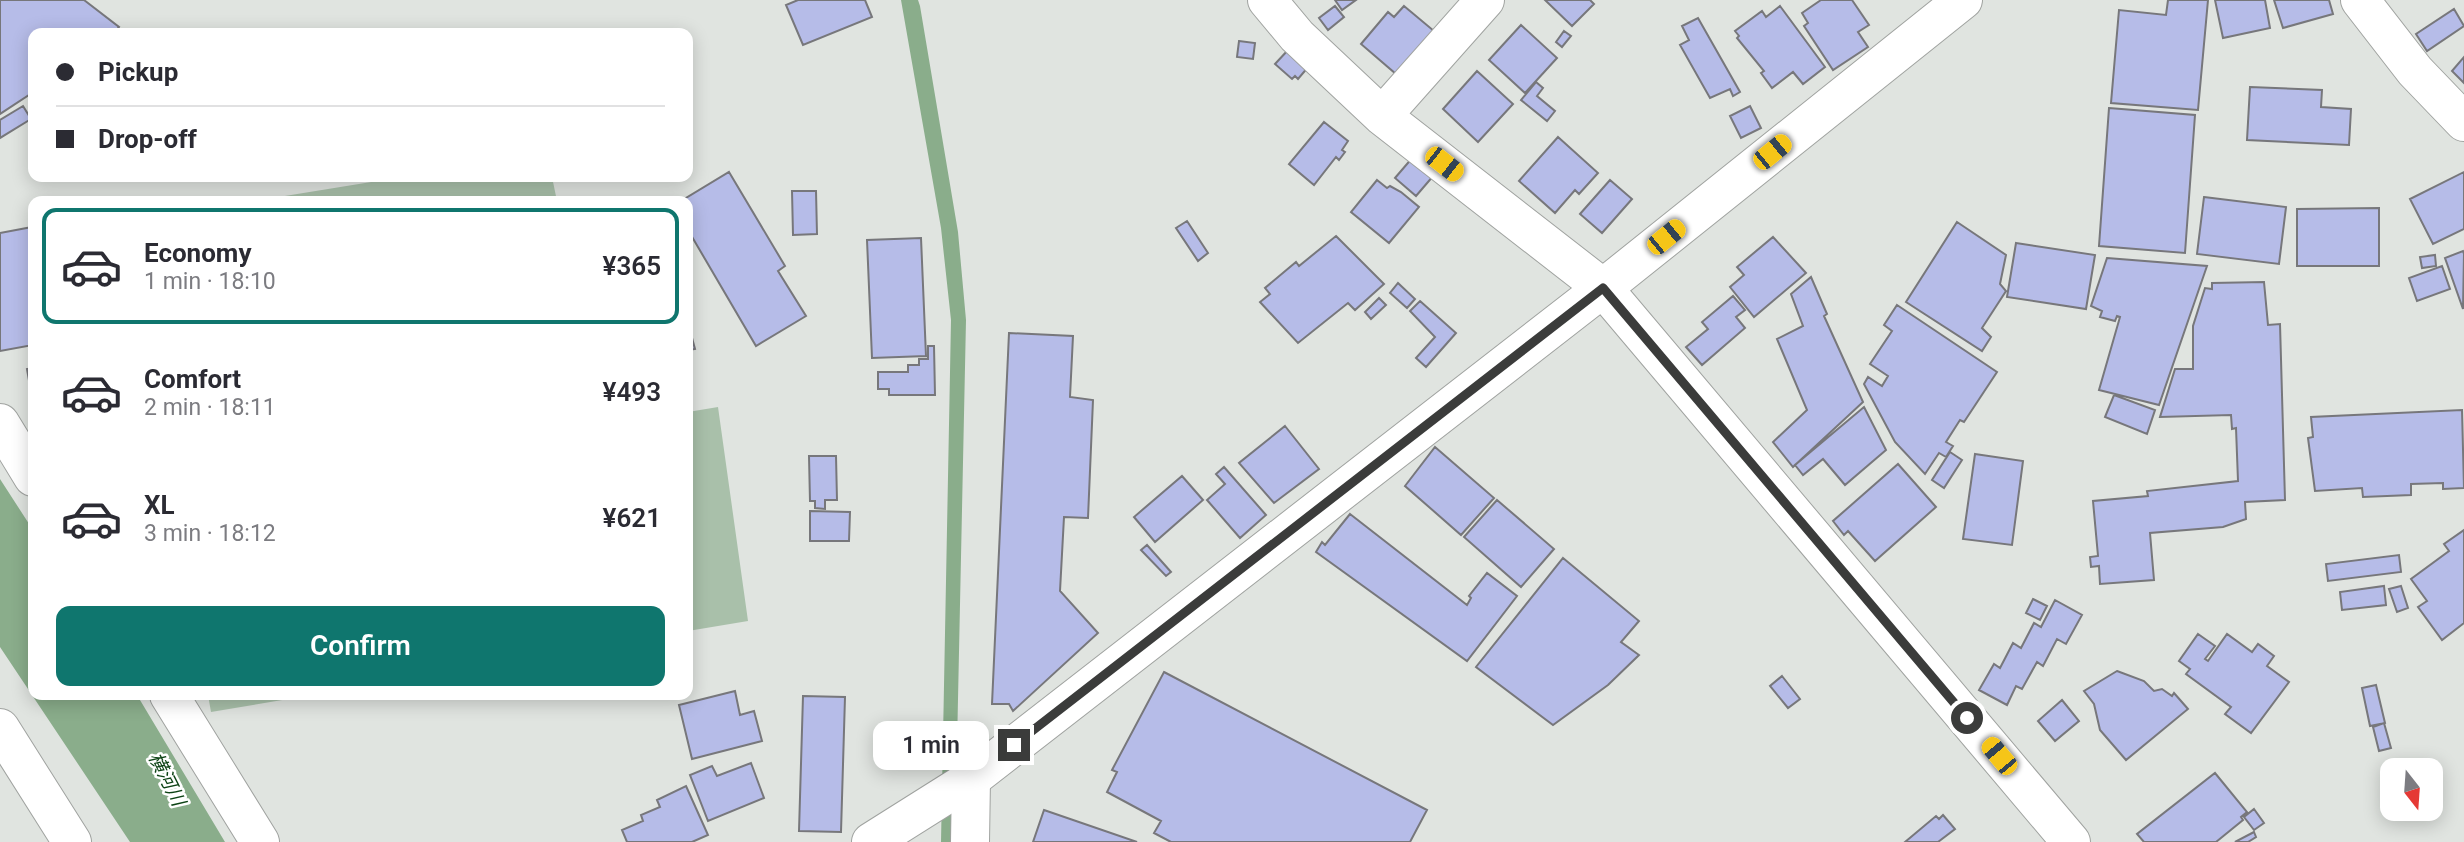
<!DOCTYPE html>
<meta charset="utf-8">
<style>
body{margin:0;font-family:Roboto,"Noto Sans JP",sans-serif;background:#f2f2f3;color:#2b2b33;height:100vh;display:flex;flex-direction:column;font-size:26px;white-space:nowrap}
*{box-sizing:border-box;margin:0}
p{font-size:23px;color:#7c7c81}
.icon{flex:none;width:38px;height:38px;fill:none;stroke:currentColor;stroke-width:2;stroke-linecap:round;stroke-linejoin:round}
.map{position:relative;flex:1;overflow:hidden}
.details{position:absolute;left:28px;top:196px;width:665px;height:504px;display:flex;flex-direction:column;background:#fff;border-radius:14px;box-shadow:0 4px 18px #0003}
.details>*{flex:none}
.banner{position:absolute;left:28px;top:28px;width:665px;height:154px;border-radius:14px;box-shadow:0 4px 18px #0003;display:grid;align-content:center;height:154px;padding:0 28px;background:#fff}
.needle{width:46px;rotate:163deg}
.buttons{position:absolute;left:2380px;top:758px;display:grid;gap:14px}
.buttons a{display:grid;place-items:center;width:63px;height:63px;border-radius:14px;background:#fff;box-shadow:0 4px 18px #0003;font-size:35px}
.end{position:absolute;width:32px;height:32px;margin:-16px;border:9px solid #3b3c3b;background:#fff;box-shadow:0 0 0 4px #fff}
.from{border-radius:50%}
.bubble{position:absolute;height:49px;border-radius:14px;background:#fff;box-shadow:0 4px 18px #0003;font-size:23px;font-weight:600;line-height:49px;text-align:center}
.car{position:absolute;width:21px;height:42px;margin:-21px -10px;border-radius:9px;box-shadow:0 0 5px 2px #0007;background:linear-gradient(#f5c518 24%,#345 0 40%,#f5c518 0 76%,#345 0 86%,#f5c518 0)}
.banner b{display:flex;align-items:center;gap:24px;height:66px;font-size:26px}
.banner b+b{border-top:2px solid #e1e1e2}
.banner i{width:18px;height:18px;background:#2b2b33}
ul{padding:12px 0 0;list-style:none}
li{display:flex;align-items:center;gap:21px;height:116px;margin:0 14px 10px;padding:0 14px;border:4px solid transparent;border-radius:14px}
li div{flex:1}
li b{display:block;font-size:26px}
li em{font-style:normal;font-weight:600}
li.active{border-color:#0f766e}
li>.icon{width:63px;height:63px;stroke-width:1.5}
.button{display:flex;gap:14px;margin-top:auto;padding:14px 28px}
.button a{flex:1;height:80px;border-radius:14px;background:#0f766e;color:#fff;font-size:28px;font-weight:600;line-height:80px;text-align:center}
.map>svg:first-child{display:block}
.green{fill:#a9c0aa}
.water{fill:#8aad8b}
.building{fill:#b6bce8;stroke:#77777b;stroke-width:2}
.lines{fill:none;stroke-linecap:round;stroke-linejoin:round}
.street-casing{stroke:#a0a3a0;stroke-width:40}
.secondary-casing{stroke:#a0a3a0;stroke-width:40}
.street{stroke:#fff;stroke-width:38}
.secondary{stroke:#fff;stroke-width:38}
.route{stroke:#3b3c3b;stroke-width:9}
.labels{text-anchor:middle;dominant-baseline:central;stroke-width:5;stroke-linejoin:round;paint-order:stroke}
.water-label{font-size:19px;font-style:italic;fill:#0d4315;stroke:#fff}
</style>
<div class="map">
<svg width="2464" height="842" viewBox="0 0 2464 842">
<rect width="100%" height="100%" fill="#e0e4e0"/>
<path class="green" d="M 402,177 L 552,177 L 557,201 L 254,201 Z
M 718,407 L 748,621 L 688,631 L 688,412 Z
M 208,695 L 312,695 L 211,712 Z"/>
<path class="water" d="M 901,0 L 918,0 L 920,6 L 958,232 L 966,320 L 955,842 L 941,842 L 951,320 L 941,228 Z
M 0,479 L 33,530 L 33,695 L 137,695 L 225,842 L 130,842 L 0,647 Z"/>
<path class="building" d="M 0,0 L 84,0 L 119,27 L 114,33 L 33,33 L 33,98 L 29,95 L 0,114 Z
M 798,0 L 865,0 L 872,17 L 803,45 L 786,5 Z
M 1335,0 L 1356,0 L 1342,10 Z
M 1545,0 L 1590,0 L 1594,4 L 1572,26 Z
M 1821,0 L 1852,0 L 1869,25 L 1858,32 L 1868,47 L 1833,70 L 1804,26 L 1808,23 L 1802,13 Z
M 2168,0 L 2208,0 L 2198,110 L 2111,103 L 2119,10 L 2166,15 Z
M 2215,0 L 2265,0 L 2270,28 L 2223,38 Z
M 2274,0 L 2329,0 L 2333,14 L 2283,28 Z
M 1335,6 L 1344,17 L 1328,30 L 1319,18 Z
M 1404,6 L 1434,31 L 1396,74 L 1361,44 L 1388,12 L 1394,17 Z
M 1780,6 L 1825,67 L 1803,84 L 1793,72 L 1772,88 L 1761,73 L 1764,71 L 1737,38 L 1739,36 L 1735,31 L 1762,11 L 1766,17 Z
M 2454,9 L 2464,26 L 2427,51 L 2416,34 Z
M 1698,18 L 1740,92 L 1733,96 L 1730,89 L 1710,98 L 1680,45 L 1689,40 L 1682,26 Z
M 1521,25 L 1557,58 L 1525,93 L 1489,60 Z
M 1564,31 L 1571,36 L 1562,47 L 1556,42 Z
M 1239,41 L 1255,43 L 1253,59 L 1237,57 Z
M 1289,49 L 1309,66 L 1298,79 L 1295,76 L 1292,79 L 1275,64 Z
M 2464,57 L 2464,83 L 2452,71 Z
M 1477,71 L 1513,104 L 1478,142 L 1443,109 Z
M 1536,82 L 1543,88 L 1537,96 L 1555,111 L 1547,121 L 1521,100 Z
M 2250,87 L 2322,90 L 2321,107 L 2351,109 L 2349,145 L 2247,140 Z
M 23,106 L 31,119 L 0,138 L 0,120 Z
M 1750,106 L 1761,128 L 1741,138 L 1730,116 Z
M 2109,108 L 2195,115 L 2185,253 L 2099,246 Z
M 1324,122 L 1348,141 L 1342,150 L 1345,152 L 1339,160 L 1336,157 L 1314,185 L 1289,164 Z
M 1558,137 L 1598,173 L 1579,194 L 1575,190 L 1555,213 L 1519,181 Z
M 1413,157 L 1434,175 L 1416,196 L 1395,178 Z
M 729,172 L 785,266 L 778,271 L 806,316 L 756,346 L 688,230 L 688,201 L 681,201 Z
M 2464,172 L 2464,229 L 2433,244 L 2410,199 Z
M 1377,180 L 1387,188 L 1390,186 L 1401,192 L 1419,207 L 1389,243 L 1351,212 Z
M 1610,180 L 1632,199 L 1602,233 L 1580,214 Z
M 792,191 L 816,191 L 817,234 L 793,235 Z
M 2204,197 L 2286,207 L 2279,264 L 2197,254 Z
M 2379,208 L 2379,266 L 2297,266 L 2297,209 Z
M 1187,221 L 1208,253 L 1198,261 L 1176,228 Z
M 1957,222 L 2006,255 L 2000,284 L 2006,291 L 1982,328 L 1991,337 L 1982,351 L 1906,302 Z
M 32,227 L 33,345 L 0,351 L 0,233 Z
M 1336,236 L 1384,284 L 1355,310 L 1348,303 L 1298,343 L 1260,302 L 1270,294 L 1265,288 L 1296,262 L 1299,266 Z
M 1773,237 L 1806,273 L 1754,317 L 1730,287 L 1744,275 L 1737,267 Z
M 921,238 L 926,356 L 872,358 L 867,240 Z
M 2016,243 L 2095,255 L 2086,309 L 2007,297 Z
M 2463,251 L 2464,254 L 2463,309 L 2445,258 Z
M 2435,255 L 2436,266 L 2422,268 L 2420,257 Z
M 2107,258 L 2207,266 L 2159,405 L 2099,390 L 2120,317 L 2117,316 L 2115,321 L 2100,317 L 2102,311 L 2091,306 Z
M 2442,266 L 2450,289 L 2417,301 L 2409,278 Z
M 1811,277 L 1827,314 L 1824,316 L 1863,402 L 1793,467 L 1773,442 L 1807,410 L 1777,339 L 1803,326 L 1791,294 Z
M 2264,282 L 2268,325 L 2280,324 L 2285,500 L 2245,502 L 2246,519 L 2223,527 L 2150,533 L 2154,580 L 2100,584 L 2099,566 L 2091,567 L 2090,557 L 2098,556 L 2093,501 L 2148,496 L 2147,491 L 2238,481 L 2236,428 L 2232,429 L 2231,415 L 2160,417 L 2175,369 L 2193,369 L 2193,326 L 2205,288 L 2212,289 L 2212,283 Z
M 1398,283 L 1415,299 L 1407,308 L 1390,293 Z
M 1733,296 L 1745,310 L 1736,317 L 1745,328 L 1702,365 L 1686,347 L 1708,329 L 1702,322 Z
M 1379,298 L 1386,305 L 1371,319 L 1365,312 Z
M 1420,301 L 1456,333 L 1426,367 L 1416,358 L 1435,337 L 1410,311 Z
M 1897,305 L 1997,372 L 1964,422 L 1960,420 L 1946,442 L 1953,446 L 1946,457 L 1939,453 L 1925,474 L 1895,442 L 1864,384 L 1868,377 L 1882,386 L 1888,376 L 1870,364 L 1892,331 L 1884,325 Z
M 688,323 L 695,349 L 688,350 Z
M 1009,333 L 1073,336 L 1070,397 L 1093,400 L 1088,518 L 1064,517 L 1060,591 L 1098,633 L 1013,711 L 1009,704 L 992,704 Z
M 928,346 L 934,346 L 935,395 L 889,395 L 889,389 L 878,389 L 878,372 L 908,372 L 908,365 L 919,365 L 919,359 L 928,359 Z
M 33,368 L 33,398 L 32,398 L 27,369 Z
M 2114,395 L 2155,410 L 2147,434 L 2105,417 Z
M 1864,407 L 1886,450 L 1845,485 L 1823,459 L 1803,475 L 1795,465 Z
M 2462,410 L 2464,488 L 2443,489 L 2443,483 L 2411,484 L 2411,495 L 2363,497 L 2362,488 L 2315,491 L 2308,438 L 2313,437 L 2311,417 Z
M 1285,426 L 1319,469 L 1274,503 L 1239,463 Z
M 1435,447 L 1494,498 L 1461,535 L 1405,486 Z
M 1950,452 L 1962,460 L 1944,488 L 1932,480 Z
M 1975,454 L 2023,461 L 2012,545 L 1963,539 Z
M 809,456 L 836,456 L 837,500 L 825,500 L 825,509 L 815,508 L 815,501 L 810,501 Z
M 1898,464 L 1936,507 L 1875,561 L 1848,531 L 1844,535 L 1833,521 Z
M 1224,467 L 1266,515 L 1240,538 L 1207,500 L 1225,484 L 1216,474 Z
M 1182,476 L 1203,500 L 1155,542 L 1134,517 Z
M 1497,500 L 1554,549 L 1521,587 L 1464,537 Z
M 810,511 L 850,512 L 849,541 L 810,541 Z
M 1350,514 L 1467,605 L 1471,598 L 1469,596 L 1487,573 L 1517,596 L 1467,661 L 1316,552 L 1322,542 L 1325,545 Z
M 2464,530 L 2464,623 L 2442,640 L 2418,607 L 2427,601 L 2411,579 L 2449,551 L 2444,544 Z
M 1147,545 L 1171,572 L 1166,576 L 1141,550 Z
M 2399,555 L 2401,572 L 2328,581 L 2326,564 Z
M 1563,558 L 1639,621 L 1621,642 L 1639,655 L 1608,685 L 1553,725 L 1476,667 Z
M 2384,586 L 2386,605 L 2342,610 L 2340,592 Z
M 2401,586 L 2408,608 L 2397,612 L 2389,589 Z
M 2033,599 L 2047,606 L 2040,620 L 2026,613 Z
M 2055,600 L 2082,615 L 2066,644 L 2057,639 L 2043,666 L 2037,662 L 2022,689 L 2016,686 L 2007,705 L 1979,690 L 1994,664 L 2000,668 L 2013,643 L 2021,648 L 2034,623 L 2041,627 Z
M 2198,634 L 2215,646 L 2205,659 L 2208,661 L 2227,634 L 2252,652 L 2258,644 L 2274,656 L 2267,666 L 2289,682 L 2251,733 L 2225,714 L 2231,707 L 2186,674 L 2190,669 L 2179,661 Z
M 2117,671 L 2144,681 L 2154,691 L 2162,689 L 2172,696 L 2174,693 L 2188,709 L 2126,760 L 2100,730 L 2094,704 L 2084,691 Z
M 1164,672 L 1427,810 L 1410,842 L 1171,842 L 1154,833 L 1161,821 L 1107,792 L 1117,772 L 1112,770 Z
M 1782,676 L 1800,699 L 1788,708 L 1770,686 Z
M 2376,685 L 2385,723 L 2370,726 L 2362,688 Z
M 735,691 L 740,715 L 754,711 L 762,741 L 692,759 L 679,705 Z
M 803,696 L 845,697 L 841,832 L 799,831 Z
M 2062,700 L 2079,721 L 2055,741 L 2038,721 Z
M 2384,723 L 2391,748 L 2379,751 L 2373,727 Z
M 751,763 L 764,798 L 708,821 L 690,775 L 712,766 L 717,776 Z
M 2215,773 L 2247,812 L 2241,817 L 2243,820 L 2216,842 L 2144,842 L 2137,834 Z
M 686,786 L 708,835 L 692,842 L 627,842 L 622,830 L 643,821 L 641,815 L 660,807 L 657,800 Z
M 2254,809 L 2264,823 L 2254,830 L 2244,817 Z
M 1044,810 L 1137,842 L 1033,842 Z
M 1943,815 L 1955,829 L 1938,842 L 1905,842 L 1936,816 L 1939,819 Z
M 2254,832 L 2256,837 L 2248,842 L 2235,842 Z"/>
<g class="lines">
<g class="street-casing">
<path id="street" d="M 1267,0 L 1297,36 L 1382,116 L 1603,288 L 2071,842
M 2360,0 L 2415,71 L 2464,122
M 1382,116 L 1485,0
M 0,423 L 33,477
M 169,695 L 260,842
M 0,728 L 72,842
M 970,842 L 971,779"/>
</g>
<g class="secondary-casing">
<path id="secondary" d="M 871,842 L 971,779 L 1603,288 L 1963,0"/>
</g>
<use href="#street" class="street"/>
<use href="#secondary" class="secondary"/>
</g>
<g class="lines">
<path class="route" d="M 1014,745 L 1603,288 L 1967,718"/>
</g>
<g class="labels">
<g class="water-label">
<text transform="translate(167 779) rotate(63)">横河川</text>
</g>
</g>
</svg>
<div class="buttons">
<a><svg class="needle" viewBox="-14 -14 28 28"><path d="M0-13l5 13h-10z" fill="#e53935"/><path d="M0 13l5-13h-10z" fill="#7c7c81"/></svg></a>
</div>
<i class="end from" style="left:1967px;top:718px"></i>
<i class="end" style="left:1014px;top:745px"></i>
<div class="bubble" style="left:873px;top:721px;width:116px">1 min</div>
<i class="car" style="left:1772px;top:152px;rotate:51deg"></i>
<i class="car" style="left:1444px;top:164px;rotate:128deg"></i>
<i class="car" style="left:1666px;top:237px;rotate:51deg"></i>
<i class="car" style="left:1999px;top:756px;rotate:320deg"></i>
<div class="banner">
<b><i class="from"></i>Pickup</b>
<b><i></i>Drop-off</b>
</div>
<section class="details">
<ul>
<li class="active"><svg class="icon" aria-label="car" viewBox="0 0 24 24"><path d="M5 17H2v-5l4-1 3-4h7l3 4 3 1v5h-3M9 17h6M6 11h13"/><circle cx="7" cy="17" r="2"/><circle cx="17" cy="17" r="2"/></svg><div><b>Economy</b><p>1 min · 18:10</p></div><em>¥365</em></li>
<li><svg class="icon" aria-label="car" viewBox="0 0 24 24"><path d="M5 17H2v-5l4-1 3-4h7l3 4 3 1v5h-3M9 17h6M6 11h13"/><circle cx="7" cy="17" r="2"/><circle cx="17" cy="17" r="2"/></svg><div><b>Comfort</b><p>2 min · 18:11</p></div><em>¥493</em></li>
<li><svg class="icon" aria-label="car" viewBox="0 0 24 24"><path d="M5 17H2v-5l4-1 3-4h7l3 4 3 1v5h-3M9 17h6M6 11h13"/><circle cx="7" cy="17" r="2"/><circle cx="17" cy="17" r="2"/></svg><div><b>XL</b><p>3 min · 18:12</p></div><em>¥621</em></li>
</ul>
<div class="button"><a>Confirm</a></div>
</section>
</div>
